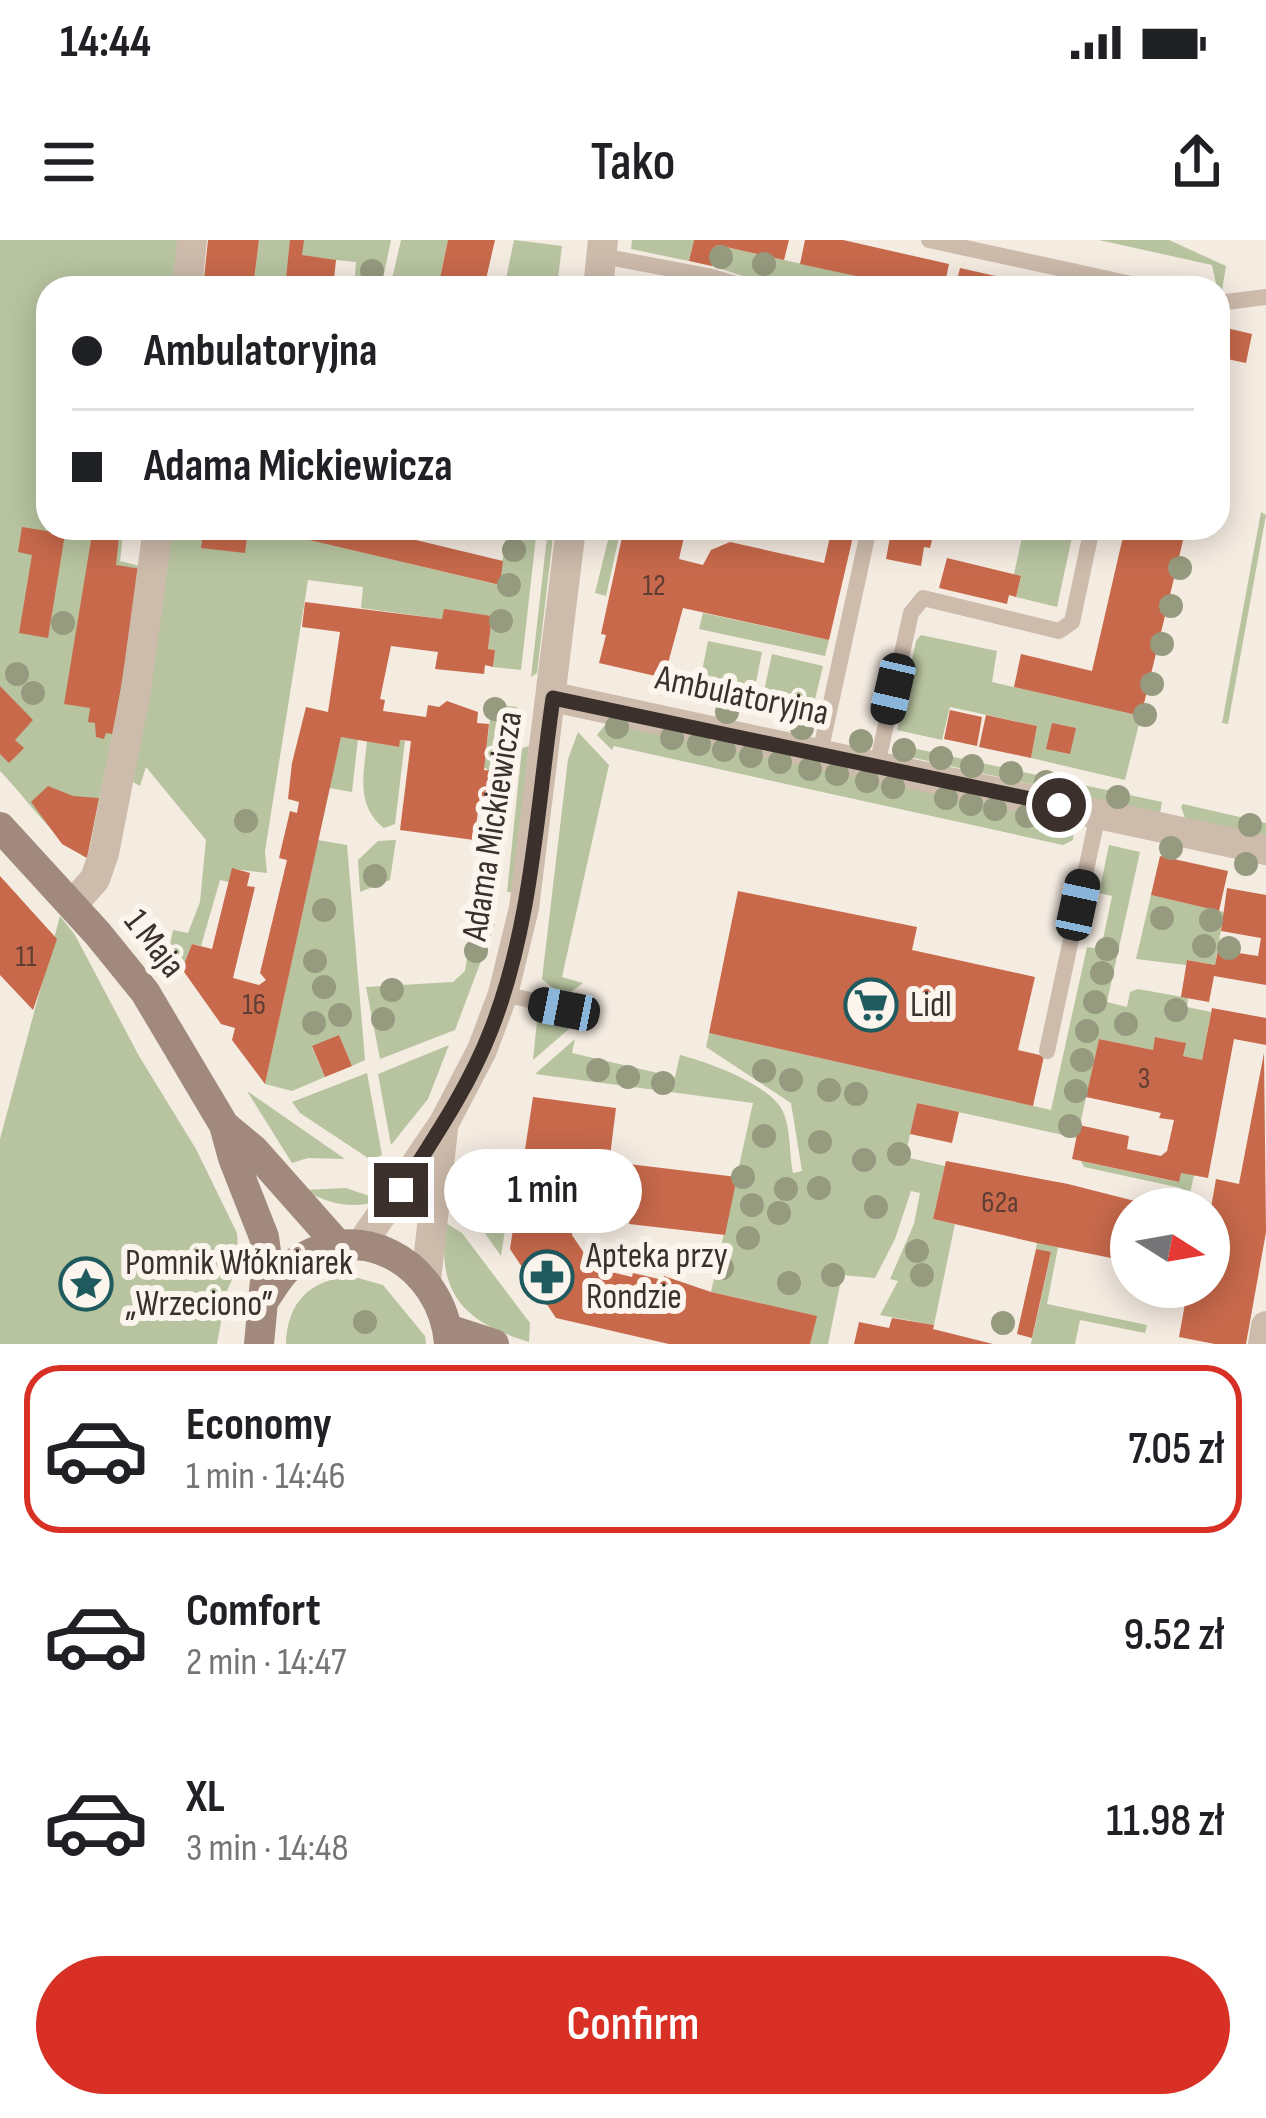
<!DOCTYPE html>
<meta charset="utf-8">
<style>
body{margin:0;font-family:"Sofia Sans Condensed",sans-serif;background:#f2f2f2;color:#202124;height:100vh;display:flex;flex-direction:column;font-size:45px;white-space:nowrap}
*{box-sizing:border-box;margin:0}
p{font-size:39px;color:#757577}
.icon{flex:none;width:66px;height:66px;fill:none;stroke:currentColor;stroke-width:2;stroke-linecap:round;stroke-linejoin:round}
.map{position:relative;height:1104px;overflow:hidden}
.panel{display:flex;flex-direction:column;background:#fff;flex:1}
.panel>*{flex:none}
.banner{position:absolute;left:36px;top:36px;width:1194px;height:264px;border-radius:36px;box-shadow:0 6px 30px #0003;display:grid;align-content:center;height:264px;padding:0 36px;background:#fff}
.needle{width:78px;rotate:101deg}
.controls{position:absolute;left:1110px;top:948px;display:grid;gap:24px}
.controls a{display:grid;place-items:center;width:120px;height:120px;border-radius:50%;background:#fff;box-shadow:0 6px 30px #0003;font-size:60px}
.end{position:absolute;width:54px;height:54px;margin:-27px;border:15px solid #3b302b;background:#fff;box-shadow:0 0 0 6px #fff}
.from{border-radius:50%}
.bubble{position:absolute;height:84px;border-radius:42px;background:#fff;box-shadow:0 6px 30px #0003;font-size:39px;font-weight:600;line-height:84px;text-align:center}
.car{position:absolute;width:36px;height:72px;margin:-36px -18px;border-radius:15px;box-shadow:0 0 9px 3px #0007;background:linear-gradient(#222 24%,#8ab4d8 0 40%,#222 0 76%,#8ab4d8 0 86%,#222 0)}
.banner b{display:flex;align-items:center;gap:42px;height:114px;font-size:45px}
.banner b+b{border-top:3px solid #e0e0e0}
.banner i{width:30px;height:30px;background:#202124}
ul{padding:21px 0 0;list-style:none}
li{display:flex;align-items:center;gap:36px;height:168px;margin:0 24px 18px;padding:0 12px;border:6px solid transparent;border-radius:36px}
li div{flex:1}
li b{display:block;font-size:45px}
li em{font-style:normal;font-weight:600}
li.on{border-color:#d93025}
li>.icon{width:108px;height:108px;stroke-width:1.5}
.primary-button{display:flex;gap:24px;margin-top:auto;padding:24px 36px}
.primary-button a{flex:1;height:138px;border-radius:72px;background:#d93025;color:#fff;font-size:48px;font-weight:600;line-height:138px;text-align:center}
.status{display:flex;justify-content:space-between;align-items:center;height:84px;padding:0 60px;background:#fff;direction:ltr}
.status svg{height:33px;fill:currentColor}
header{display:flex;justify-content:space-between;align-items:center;height:156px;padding:0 36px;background:#fff;font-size:54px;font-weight:600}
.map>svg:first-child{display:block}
.green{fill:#b8c4a0}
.building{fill:#c8694b}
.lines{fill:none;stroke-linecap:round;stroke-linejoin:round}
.lane{stroke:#cdbbac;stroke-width:16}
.street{stroke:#cdbbac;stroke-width:30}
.secondary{stroke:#a18a7d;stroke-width:30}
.tree{fill:#969b7f}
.route{stroke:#3b302b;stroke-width:15}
.labels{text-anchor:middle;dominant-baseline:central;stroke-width:12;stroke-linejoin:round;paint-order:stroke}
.number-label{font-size:30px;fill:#5e3e33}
.street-label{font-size:36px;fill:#3b302b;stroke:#fbf5ee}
.poi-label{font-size:36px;fill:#3b302b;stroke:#fbf5ee;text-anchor:start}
</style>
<div class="status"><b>14:44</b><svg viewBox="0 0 49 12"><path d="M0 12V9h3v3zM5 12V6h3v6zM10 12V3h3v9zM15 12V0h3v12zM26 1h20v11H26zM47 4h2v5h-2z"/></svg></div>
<header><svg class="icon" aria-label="menu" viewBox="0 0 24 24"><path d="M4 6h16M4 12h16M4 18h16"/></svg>Tako<svg class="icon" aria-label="share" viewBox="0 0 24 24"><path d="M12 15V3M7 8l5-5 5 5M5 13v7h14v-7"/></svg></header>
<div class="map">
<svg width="1266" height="1104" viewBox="0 0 1266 1104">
<rect width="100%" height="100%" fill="#f4ebe1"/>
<path class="green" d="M 0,0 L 181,0 L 176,48 L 48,48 L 48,288 L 124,288 L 120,321 L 140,326 L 120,459 L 87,618 C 51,597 29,561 0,531 Z
M 259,0 L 391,0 L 381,48 L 354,48 L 356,22 L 336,20 L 300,48 L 253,48 Z
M 401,0 L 448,0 L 438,48 L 390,48 Z
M 514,0 L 562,6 L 557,46 L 574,48 L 504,48 Z
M 632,0 L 694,0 L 689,21 L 631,9 Z
M 1099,0 L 1169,0 L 1226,26 L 1222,50 L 1217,48 L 1212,25 Z
M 717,5 L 856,36 L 853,48 L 780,48 L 712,26 Z
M 1261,272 L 1266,275 L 1228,484 L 1222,483 Z
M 167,288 L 308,288 L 306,299 L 499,345 L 507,288 L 537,288 L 521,430 L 493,427 L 495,410 L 488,409 L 492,376 L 445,370 L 442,379 L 361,368 L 363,347 L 308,340 L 265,611 L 267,633 L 233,629 L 229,642 L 220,640 L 201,706 L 192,704 L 182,729 L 168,715 L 173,690 L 188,693 L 200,662 L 206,600 L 146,527 L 140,546 L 133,542 Z
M 548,288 L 554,288 L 537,433 L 531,437 Z
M 611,288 L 621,288 L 606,356 L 595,353 Z
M 987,288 L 1074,288 L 1057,367 L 1016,357 L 1021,337 L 1014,334 L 1022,297 Z
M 703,373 L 829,400 L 825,416 L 699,389 Z
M 921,395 L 997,411 L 992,442 L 1141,476 L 1125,540 L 1031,518 L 1037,486 L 950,467 L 942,500 L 897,490 L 916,401 Z
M 708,401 L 762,412 L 753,458 L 699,446 Z
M 772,414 L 823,426 L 812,472 L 762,460 Z
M 492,464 L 517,467 L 510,526 L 494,535 L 484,527 Z
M 609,480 L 1064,579 L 1074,589 L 1073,600 L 1063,605 L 614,506 L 612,510 L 597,495 Z
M 578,492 L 609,525 L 562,737 L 583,743 L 571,752 L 554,749 L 542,739 L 568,519 Z
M 341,497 L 358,499 L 352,552 L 329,548 Z
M 400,500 L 405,501 L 395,584 L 384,588 C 355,565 364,533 367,501 L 398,507 Z
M 894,504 L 1162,562 L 1160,573 L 892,513 Z
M 529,506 L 513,652 L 507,652 L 522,508 Z
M 492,553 L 507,564 L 502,605 L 491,613 L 480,611 L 487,555 Z
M 1183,564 L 1266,583 L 1266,596 L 1185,578 L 1181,567 Z
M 318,600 L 347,605 L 365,820 L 352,826 L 339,795 L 312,807 L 325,837 L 292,851 L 265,844 Z
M 396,600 L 390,640 L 360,652 L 358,620 L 378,601 Z
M 1109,605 L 1140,612 L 1107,762 L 1127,767 L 1130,752 L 1138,749 L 1188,758 L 1187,767 L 1211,772 L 1202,820 L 1183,816 L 1185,803 L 1156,797 L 1153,810 L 1099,799 L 1077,898 L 917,863 L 905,917 L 945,926 L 933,979 L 955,984 L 934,1085 L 880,1075 L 898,1041 L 890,1039 L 914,984 L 920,953 L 911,951 L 895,999 L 875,1038 L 842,1035 L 828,1104 L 810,1104 L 816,1076 L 711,1052 L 753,863 L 535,834 L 575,799 L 572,813 L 675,837 L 680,815 C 708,822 765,843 781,868 C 791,884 789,914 793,933 L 802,931 L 791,863 L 706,807 L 709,793 L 1051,870 L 1087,707 L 1101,709 L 1112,656 L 1099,653 Z
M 1151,655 L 1224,672 L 1215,725 L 1188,720 L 1186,725 L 1136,719 Z
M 60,676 L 75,695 L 139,816 L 196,909 L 237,993 L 239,1024 L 226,1053 L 217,1104 L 0,1104 L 0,899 Z
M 483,682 L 495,684 L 455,790 L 380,819 L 366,747 L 453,742 L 465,731 L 472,687 Z
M 537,781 L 570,788 L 533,820 Z
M 449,805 L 428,859 L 391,905 L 378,834 Z
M 367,833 L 382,915 L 371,920 L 300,873 L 292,862 Z
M 247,851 L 345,919 L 308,918 L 292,923 Z
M 1081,921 L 1178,942 L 1181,933 L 1194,935 L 1188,963 L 1177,968 L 1181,948 L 1084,927 Z
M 346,948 L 381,960 C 353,970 329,964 304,950 Z
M 475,968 L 503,977 L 506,983 L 501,1016 L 477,982 Z
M 446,983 L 462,993 L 530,1083 L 529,1102 C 464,1082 436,1054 446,983 Z
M 1037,1003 L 1058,1007 L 1047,1064 L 1147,1085 L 1145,1093 L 1080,1080 L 1075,1104 L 1031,1104 L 1051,1013 L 1036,1009 Z
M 351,1036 L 383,1045 L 425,1096 L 426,1104 L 286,1104 C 287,1062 310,1040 351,1036 Z"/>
<path class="building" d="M 208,0 L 259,0 L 253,48 L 203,48 Z
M 290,0 L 304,0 L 302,15 L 336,20 L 333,48 L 285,48 Z
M 448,0 L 495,0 L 484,48 L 438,48 Z
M 694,0 L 789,0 L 784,20 L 717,5 L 712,26 L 689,21 Z
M 805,0 L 843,0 L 949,24 L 944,48 L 909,48 L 881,42 L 879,48 L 853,48 L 856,36 L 800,24 Z
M 960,28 L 1040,46 L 1040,48 L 955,48 Z
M 1218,86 L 1252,94 L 1246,123 L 1218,117 Z
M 22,287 L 65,294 L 48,398 L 19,393 L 32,315 L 18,312 Z
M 93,288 L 120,288 L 116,325 L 141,329 L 113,494 L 106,493 L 104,499 L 96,497 L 95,483 L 88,482 L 90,468 L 64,464 Z
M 204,288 L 248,288 L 245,313 L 201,308 Z
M 308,288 L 366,288 L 503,321 L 500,345 L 305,299 Z
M 624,288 L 686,288 L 679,319 L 703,325 L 711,310 L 730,302 L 824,323 L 832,288 L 855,288 L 829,400 L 683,368 L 664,438 L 599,423 L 606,395 L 601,394 Z
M 884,288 L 929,288 L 927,295 L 933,296 L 930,308 L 924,307 L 921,326 L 886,319 L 890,297 L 882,295 Z
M 1125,288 L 1186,288 L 1141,476 L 1014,447 L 1021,414 L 1092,431 Z
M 947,318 L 1021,336 L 1016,357 L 1009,355 L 1007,364 L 939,348 Z
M 305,362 L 442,379 L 444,369 L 492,376 L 488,409 L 495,410 L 493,427 L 485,425 L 484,434 L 435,429 L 438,412 L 391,406 L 380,459 L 385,460 L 383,471 L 426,477 L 428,465 L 439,467 L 447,461 L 478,472 L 477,483 L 489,484 L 484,530 L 495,531 L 492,555 L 480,557 L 474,600 L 400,590 L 411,501 L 400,500 L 399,507 L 341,497 L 265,844 L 232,800 L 235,788 L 221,784 L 182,729 L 192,704 L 212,709 L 232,628 L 250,633 L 247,646 L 255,647 L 233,738 L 259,745 L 266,740 L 260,733 L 287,620 L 279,618 L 290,571 L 297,573 L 299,562 L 288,559 L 292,523 L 306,467 L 328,472 L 340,392 L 302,387 Z
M 0,446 L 33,480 L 15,500 L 24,508 L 9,523 L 0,514 Z
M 950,470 L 982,477 L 977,506 L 944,499 Z
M 986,475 L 1037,486 L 1031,518 L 979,507 Z
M 1052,483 L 1076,488 L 1070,514 L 1046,509 Z
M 48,546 L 73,556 L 99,558 L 87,618 L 62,604 L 31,562 Z
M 1160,616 L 1228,631 L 1219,671 L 1151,655 Z
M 0,636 L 57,699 L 33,770 L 0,735 Z
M 1227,648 L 1266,655 L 1266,745 L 1214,736 L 1209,762 L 1181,757 L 1187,720 L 1215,725 L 1218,710 L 1258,716 L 1261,698 L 1221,691 Z
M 738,651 L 917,687 L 912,710 L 1035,737 L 1018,810 L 1044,816 L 1033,866 L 709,793 Z
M 1212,768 L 1266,778 L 1266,805 L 1234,799 L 1208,938 L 1181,933 L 1179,942 L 1072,919 L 1079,885 L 1129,896 L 1127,909 L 1161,916 L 1167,911 L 1174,880 L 1159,878 L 1161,873 L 1086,857 L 1099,799 L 1153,810 L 1155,797 L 1186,803 L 1183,816 L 1202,820 Z
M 339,795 L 352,826 L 325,837 L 312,806 Z
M 1264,813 L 1266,992 L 1246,1104 L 1215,1104 L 1179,1097 L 1188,1047 L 1209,1047 L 1209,979 L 1216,939 L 1239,944 Z
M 533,857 L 616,868 L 610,916 L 596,913 L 595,920 L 737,937 L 725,995 L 629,984 L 633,957 L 619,955 L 616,982 L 580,978 L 583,957 L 598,959 L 599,953 L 576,950 L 572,995 L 594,1028 L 632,1037 L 633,1033 L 663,1040 L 664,1036 L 711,1052 L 817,1076 L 810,1104 L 669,1104 L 556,1078 L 510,1009 Z
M 917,863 L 959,872 L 952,903 L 910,894 Z
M 946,921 L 1068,944 L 1166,969 L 1131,969 L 1131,1022 L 1037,1003 L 933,979 Z
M 1036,1009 L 1051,1012 L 1032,1098 L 1017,1094 Z
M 892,1078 L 934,1085 L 933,1089 L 993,1104 L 854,1104 L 859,1082 L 889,1088 Z"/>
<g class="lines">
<path class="lane" d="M 929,0 L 1150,48
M 602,16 L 708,36 L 749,48
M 1218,63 L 1266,57
M 820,513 L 869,288
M 877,525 L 911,373 L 923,358 L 1059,391 L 1072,382 L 1092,288
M 503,754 L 592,774
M 1047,811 L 1098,574"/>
<path class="street" d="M 187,48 L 192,0
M 598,48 L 603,0
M 553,457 L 1266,610
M 72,665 L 95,639 L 104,613 L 136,450 L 158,288
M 360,1006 L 444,883 L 482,810 L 503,754 L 524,668 L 571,288
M 426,1040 L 443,889
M 1263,1104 L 1266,1086"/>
<path class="secondary" d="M 0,587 L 98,694 L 145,752 L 224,885 L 233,918 L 264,997 L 267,1019 L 259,1104
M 224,885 L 254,910 L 339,1006
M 265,1059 C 272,1049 279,1036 288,1028 C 355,972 443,1023 449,1104
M 448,1089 L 494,1104"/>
</g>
<g class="tree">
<circle cx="721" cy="17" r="12"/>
<circle cx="764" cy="24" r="12"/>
<circle cx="372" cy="31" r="12"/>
<circle cx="514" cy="310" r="12"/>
<circle cx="1180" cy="328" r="12"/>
<circle cx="509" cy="345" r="12"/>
<circle cx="1171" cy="366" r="12"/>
<circle cx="501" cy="381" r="12"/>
<circle cx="63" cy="383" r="12"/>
<circle cx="1162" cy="404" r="12"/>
<circle cx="17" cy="434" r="12"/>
<circle cx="1152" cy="444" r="12"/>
<circle cx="33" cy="453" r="12"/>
<circle cx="495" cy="469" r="12"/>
<circle cx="727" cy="472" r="12"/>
<circle cx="1145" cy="475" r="12"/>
<circle cx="617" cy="487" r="12"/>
<circle cx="802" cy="488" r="12"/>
<circle cx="672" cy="498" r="12"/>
<circle cx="861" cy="501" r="12"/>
<circle cx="699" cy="504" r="12"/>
<circle cx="724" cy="510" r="12"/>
<circle cx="904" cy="510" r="12"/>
<circle cx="751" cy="516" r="12"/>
<circle cx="941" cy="518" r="12"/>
<circle cx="780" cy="522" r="12"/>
<circle cx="972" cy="526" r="12"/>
<circle cx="810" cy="529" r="12"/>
<circle cx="1011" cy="533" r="12"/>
<circle cx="837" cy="534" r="12"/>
<circle cx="867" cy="541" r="12"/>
<circle cx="1046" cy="542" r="12"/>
<circle cx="893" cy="547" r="12"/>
<circle cx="1118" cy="557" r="12"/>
<circle cx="946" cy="558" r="12"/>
<circle cx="971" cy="564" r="12"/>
<circle cx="995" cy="569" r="12"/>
<circle cx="1027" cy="576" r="12"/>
<circle cx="246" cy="581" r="12"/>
<circle cx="1056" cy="583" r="12"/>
<circle cx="1250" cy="585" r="12"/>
<circle cx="1171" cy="608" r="12"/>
<circle cx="1246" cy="624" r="12"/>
<circle cx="375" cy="636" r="12"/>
<circle cx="324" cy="670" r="12"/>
<circle cx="1162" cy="678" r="12"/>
<circle cx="1211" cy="680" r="12"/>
<circle cx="1204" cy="706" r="12"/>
<circle cx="1229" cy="708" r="12"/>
<circle cx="1107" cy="709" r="12"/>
<circle cx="476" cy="711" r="12"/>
<circle cx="315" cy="721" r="12"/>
<circle cx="1102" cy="733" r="12"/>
<circle cx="324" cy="747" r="12"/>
<circle cx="392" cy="750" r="12"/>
<circle cx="1095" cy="762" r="12"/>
<circle cx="1176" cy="770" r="12"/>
<circle cx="340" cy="775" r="12"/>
<circle cx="383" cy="779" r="12"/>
<circle cx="314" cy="783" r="12"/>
<circle cx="1126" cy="784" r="12"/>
<circle cx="1087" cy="791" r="12"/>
<circle cx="1082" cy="820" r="12"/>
<circle cx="598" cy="830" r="12"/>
<circle cx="764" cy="831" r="12"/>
<circle cx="628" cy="837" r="12"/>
<circle cx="791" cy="840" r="12"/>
<circle cx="663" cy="843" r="12"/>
<circle cx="829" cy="850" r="12"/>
<circle cx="1076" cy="851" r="12"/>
<circle cx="856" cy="854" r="12"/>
<circle cx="1070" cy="886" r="12"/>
<circle cx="764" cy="896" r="12"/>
<circle cx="820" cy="902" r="12"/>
<circle cx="899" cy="914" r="12"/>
<circle cx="864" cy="920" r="12"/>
<circle cx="743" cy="937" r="12"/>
<circle cx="819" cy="948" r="12"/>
<circle cx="786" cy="949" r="12"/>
<circle cx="752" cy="965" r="12"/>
<circle cx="876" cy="967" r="12"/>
<circle cx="779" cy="973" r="12"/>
<circle cx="748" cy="998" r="12"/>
<circle cx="917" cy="1011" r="12"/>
<circle cx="722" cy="1028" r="12"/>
<circle cx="833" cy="1035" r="12"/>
<circle cx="922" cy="1035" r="12"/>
<circle cx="789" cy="1043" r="12"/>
<circle cx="365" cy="1082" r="12"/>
<circle cx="1003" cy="1083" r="12"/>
</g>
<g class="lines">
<path class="route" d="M 401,950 C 434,898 469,847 491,790 C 532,686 537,567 553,458 L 1059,565"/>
</g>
<defs>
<g id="supermarket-ring" transform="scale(2.7)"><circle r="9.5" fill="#fbf5ee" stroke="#1f5a5e" stroke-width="1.5"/><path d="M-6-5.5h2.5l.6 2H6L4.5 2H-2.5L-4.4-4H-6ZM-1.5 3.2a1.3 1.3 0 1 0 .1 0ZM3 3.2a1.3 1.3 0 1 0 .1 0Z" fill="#1f5a5e"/></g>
<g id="pharmacy-ring" transform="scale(2.7)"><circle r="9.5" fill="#fbf5ee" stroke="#1f5a5e" stroke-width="1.5"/><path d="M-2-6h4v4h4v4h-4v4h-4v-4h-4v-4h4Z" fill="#1f5a5e"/></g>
<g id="sight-ring" transform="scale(2.7)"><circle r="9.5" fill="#fbf5ee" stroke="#1f5a5e" stroke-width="1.5"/><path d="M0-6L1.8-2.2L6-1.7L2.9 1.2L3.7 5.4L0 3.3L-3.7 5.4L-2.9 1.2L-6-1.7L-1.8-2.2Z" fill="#1f5a5e"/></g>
</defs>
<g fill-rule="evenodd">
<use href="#supermarket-ring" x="871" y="765"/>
<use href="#pharmacy-ring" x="547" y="1037"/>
<use href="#sight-ring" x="86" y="1044"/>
</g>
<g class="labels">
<g class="number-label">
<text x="654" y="346">12</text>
<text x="26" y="717">11</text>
<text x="254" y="765">16</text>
<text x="1144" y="839">3</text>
<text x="1000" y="963">62a</text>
</g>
<g class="street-label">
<text transform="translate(742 456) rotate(12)">Ambulatoryjna</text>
<text transform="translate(493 586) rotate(-81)">Adama Mickiewicza</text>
<text transform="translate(154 704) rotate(52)">1 Maja</text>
</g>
<g class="poi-label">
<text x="910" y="765">Lidl</text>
<text x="586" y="1016">Apteka przy<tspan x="586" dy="41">Rondzie</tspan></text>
<text x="125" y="1023">Pomnik Włókniarek<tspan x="125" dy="41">„Wrzeciono”</tspan></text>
</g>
</g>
</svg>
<div class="controls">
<a><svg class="needle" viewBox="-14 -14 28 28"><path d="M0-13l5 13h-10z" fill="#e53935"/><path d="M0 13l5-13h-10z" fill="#757577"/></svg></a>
</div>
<i class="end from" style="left:1059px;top:565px"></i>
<i class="end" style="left:401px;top:950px"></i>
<div class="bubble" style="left:444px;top:909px;width:198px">1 min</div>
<i class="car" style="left:893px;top:449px;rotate:193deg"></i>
<i class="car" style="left:1078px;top:665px;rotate:12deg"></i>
<i class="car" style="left:564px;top:769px;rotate:281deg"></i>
<div class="banner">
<b><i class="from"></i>Ambulatoryjna</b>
<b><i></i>Adama Mickiewicza</b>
</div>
</div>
<section class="panel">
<ul>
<li class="on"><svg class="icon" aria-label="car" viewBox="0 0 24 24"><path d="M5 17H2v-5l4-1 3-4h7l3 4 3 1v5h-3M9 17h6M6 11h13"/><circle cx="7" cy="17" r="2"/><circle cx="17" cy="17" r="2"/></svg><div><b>Economy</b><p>1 min · 14:46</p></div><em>7.05 zł</em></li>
<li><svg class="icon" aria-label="car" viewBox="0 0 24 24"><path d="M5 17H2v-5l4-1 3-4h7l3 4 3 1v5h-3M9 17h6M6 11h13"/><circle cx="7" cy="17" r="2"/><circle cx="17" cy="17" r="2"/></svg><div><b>Comfort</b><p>2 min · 14:47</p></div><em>9.52 zł</em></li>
<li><svg class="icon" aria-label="car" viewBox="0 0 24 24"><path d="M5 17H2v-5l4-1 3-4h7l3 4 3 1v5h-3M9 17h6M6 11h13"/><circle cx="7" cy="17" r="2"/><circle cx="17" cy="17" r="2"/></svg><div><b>XL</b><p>3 min · 14:48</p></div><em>11.98 zł</em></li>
</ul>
<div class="primary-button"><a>Confirm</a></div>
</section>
